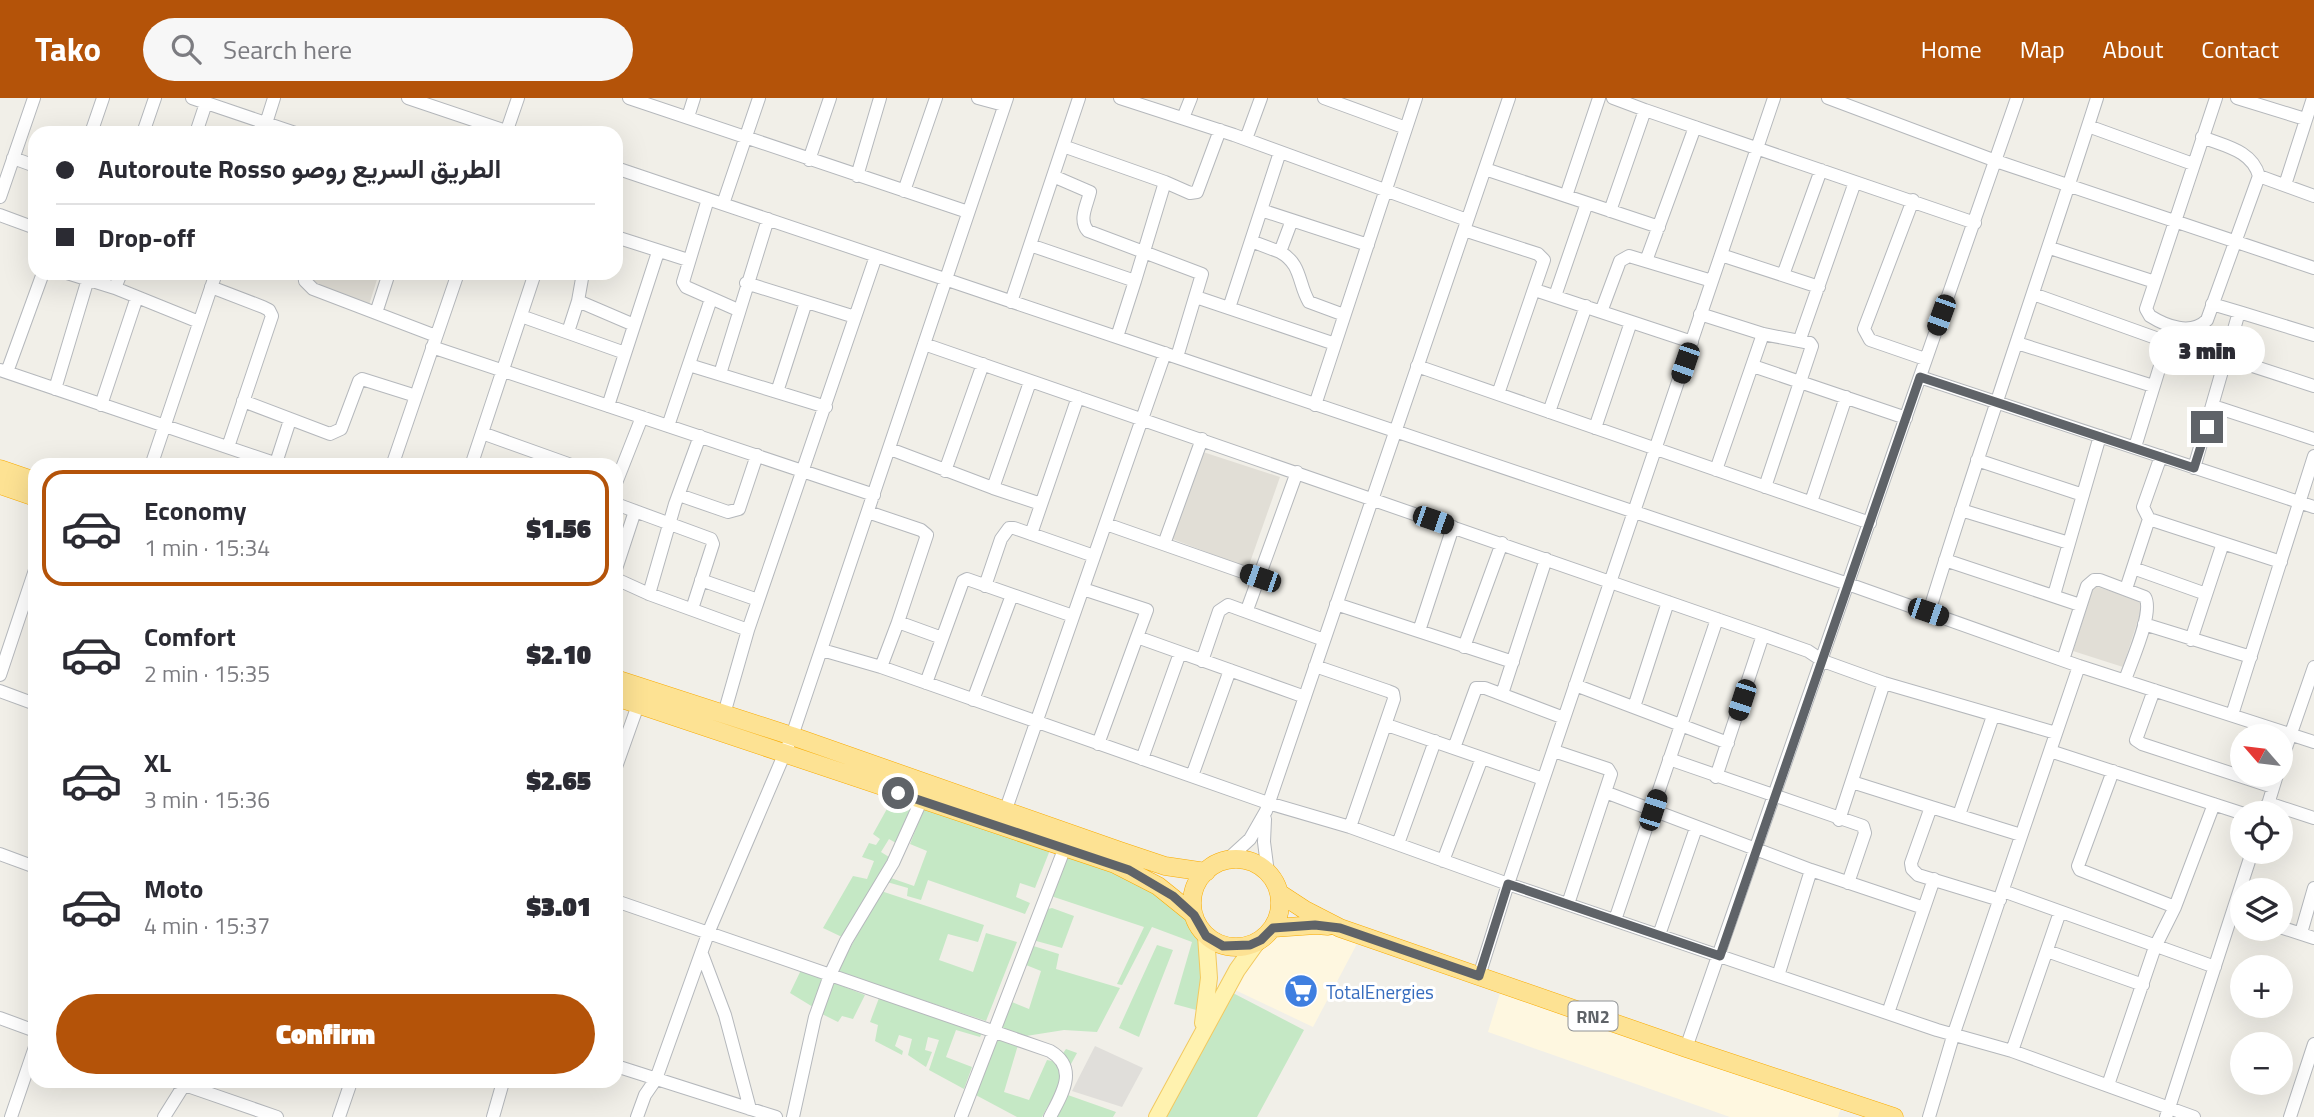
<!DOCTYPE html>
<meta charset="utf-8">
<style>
body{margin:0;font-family:"Titillium Web",Vazirmatn,sans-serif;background:#f7f7f7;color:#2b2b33;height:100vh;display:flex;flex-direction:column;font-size:26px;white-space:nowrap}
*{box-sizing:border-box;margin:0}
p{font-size:23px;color:#7c7c81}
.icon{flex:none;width:38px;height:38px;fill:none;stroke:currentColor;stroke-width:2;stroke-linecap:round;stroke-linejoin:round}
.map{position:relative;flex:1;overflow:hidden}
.side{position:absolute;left:28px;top:360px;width:595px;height:630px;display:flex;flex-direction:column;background:#fff;border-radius:21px;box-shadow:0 7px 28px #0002}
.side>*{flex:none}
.banner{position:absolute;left:28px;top:28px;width:595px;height:154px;border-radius:21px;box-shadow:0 7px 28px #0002;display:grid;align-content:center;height:154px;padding:0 28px;background:#fff}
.needle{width:46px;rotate:298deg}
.controls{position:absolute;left:2230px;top:626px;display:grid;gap:14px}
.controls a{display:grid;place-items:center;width:63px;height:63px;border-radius:50%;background:#fff;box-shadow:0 7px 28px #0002;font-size:35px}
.end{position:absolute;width:32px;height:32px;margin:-16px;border:9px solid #5f6368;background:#fff;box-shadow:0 0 0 4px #fff}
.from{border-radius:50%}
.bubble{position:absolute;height:49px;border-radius:24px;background:#fff;box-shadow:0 7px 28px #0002;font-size:23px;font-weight:800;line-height:49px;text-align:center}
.car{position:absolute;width:21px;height:42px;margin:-21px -10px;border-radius:9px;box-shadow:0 0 5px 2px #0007;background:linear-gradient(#222 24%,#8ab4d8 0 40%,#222 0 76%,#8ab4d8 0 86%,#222 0)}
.banner b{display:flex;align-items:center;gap:24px;height:66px;font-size:26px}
.banner b+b{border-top:2px solid #e1e1e2}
.banner i{width:18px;height:18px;background:#2b2b33}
ul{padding:12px 0 0;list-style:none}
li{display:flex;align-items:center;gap:21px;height:116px;margin:0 14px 10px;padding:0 14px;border:4px solid transparent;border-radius:21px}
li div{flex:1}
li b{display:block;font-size:26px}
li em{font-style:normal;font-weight:800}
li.current{border-color:#b45309}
li>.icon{width:63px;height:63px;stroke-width:1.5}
.primary-button{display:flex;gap:14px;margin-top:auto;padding:14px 28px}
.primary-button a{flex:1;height:80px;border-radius:42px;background:#b45309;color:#fff;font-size:28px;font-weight:800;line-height:80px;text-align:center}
header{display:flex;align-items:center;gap:42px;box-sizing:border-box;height:98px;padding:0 35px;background:#b45309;color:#fff}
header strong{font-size:33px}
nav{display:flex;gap:38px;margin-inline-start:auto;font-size:24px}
.search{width:490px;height:63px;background:#f7f7f7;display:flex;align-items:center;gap:18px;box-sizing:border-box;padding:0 24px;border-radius:38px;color:#7c7c81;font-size:26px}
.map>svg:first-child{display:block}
.commercial{fill:#fef7e0}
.industrial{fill:#e0deda}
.education{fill:#e1ded6}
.green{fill:#c5e8c5}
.building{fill:#cccac5;stroke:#d6d1c6;stroke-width:2}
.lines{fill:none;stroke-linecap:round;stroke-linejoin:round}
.minor-casing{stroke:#b5b8bc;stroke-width:14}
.major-casing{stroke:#f2c960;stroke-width:18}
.highway-casing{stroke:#f9ab00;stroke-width:19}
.minor{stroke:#fff;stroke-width:12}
.major{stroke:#fff2af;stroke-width:16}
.highway{stroke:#fde293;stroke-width:18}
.route{stroke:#5f6368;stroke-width:9}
.labels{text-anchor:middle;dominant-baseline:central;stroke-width:6;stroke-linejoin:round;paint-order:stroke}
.shield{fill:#fff;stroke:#8f9295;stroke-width:2}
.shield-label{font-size:18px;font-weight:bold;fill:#5f6368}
.shop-label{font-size:19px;fill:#366cbe;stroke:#fff;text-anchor:start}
</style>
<header>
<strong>Tako</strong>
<div class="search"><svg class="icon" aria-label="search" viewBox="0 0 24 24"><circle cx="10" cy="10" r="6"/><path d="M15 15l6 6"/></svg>Search here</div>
<nav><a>Home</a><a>Map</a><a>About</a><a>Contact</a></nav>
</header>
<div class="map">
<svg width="2314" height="1019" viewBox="0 0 2314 1019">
<rect width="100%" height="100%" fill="#f1efe8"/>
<path class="commercial" d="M 1295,833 L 1342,837 L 1359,842 L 1313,929 L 1233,891 L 1266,843 Z
M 1500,895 L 1841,1009 L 1838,1019 L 1730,1019 L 1488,934 Z"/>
<path class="industrial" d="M 1095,948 L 1143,970 L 1122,1009 L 1072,993 Z"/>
<path class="education" d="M 309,175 L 379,175 L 369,207 L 308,183 Z
M 1203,354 L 1280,379 L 1248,470 L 1170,440 Z
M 2094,488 L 2144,503 L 2123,569 L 2073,553 Z"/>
<path class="green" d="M 893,700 L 913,709 L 896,745 L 889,741 L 881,754 L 889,759 L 842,839 L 823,830 L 853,778 L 867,781 L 874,763 L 862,759 L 869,745 L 876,747 L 880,741 L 873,736 Z
M 924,710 L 1050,752 L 1035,790 L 1020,785 L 1016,799 L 1030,805 L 1025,816 L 928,782 L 921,802 L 907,798 L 908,790 L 887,784 L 888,779 L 914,788 L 927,753 L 910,746 Z
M 1062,754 C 1101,770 1189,796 1200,842 C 1204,858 1200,895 1200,913 L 1174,906 L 1192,844 L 1152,829 L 1122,887 L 1117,886 L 1144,829 L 1045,796 Z
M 881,793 L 984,827 L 978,844 L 948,836 L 939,862 L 973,874 L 986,835 L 1017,844 L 986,923 L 837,874 Z
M 1052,810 L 1074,818 L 1062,850 L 1029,841 L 1039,813 Z
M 1027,846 L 1059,856 L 1056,871 L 1120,890 L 1097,934 L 1064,932 L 1026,938 L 996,929 L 1007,902 L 1029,911 L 1041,873 L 1021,865 Z
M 1157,847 L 1173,852 L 1139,939 L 1119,930 Z
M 801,872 L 824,881 L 813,909 L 790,895 Z
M 832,884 L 865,897 L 853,921 L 842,918 L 838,924 L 820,915 Z
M 1231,894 L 1304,932 L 1257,1019 L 1163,1019 Z
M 879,900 L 983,933 L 980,939 L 956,932 L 946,959 L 972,969 L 964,991 L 929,972 L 939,942 L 928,939 L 925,952 L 932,954 L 926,969 L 908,957 L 912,941 L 899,937 L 895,948 L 903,953 L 902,957 L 875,943 L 878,927 L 870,924 Z
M 993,936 L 1018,947 L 1004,994 L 1029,1002 L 1047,962 L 1057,964 L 1066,951 L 1077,955 L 1042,1019 L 1017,1019 L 972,995 Z
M 1065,996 L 1116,1014 L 1113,1019 L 1051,1019 Z"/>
<path class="building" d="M 1310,881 L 1315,897 L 1292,904 L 1287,889 Z"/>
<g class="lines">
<g class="minor-casing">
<path id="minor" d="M 192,0 L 295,35
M 408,0 L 512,35
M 629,0 L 968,114
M 978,0 L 1004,7
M 1120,0 L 1234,37 L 1467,122
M 1324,0 L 1406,30
M 1828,0 L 1996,63 L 2314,170
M 2216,0 L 2146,211 L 2150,218 C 2166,228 2191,238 2207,222 L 2259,78 L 2314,98
M 2237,0 L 2305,21
M 1645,12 L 1975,125
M 688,19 L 694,0
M 1183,20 L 1191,0
M 2088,28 L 2193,66
M 91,35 L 103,0
M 143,35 L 155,0
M 196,35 L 206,5
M 263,35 L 274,0
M 506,35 L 518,0
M 2202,39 C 2224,48 2252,52 2259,78
M 1246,41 L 1261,0
M 1063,48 L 1165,84 L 1135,183
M 13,60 L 35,68
M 809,62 L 830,0
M 616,70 L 1848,486 L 2079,568 L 2314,644
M 1485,71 L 1659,129
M 857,78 L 880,0
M 1053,78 L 1090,94 C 1087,107 1078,122 1088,133 L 1202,176 L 1177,259
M 1165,84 L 1190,95 L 1197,94 L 1220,32
M 2285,87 L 2313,0
M 904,93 L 936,0
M 1566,98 L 1599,0
M 0,99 L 34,0
M 708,101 L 683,184 L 686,189 L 738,212
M 1913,102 L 1864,231 L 1870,242 L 1925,261
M 723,106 L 759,0
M 1261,112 L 1368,147
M 1610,113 L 1645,12 L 1613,0
M 0,117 L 35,130
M 1464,132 L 1538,156 L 1544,162 L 1498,296
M 616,139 L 688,162
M 1251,143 L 1280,154 L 1292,122
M 1030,147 L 1135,183 L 1117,239
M 2050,150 L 2155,184
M 1280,154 C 1302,166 1298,186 1309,204 L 1344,217
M 1721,157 L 1819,189
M 1646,163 L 1695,29
M 67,175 L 115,190 L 199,224
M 304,175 L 305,183 L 313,191 L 436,238
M 1783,177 L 1821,72
M 746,185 L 855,219
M 211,189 L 263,209 L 269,212 L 272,218 L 228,349
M 115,190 L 121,175
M 1535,192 L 1692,244
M 2033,196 L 2167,244
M 1555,198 L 1587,105
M 1196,199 L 1335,246
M 578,203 L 634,227
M 1011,204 L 1079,0
M 2212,206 L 2239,214
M 1229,210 L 1280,54
M 1601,214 L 1620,163 L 1629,158 L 1712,183
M 376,215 L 389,175
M 1700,216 L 1763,236 L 1810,245 L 1812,248 L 1765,389
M 521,218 L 625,255
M 568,234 L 578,203 L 583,175
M 1800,241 L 1855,84
M 2017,245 L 2153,288
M 924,246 L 1763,537 L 1808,553 L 1823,563 L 1884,585 L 2056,635
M 432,249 L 874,397
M 2228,260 L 2314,288
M 689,267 L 826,309
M 1417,268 L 1870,425
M 1753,268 L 1906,320
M 0,272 L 283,368
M 7,274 L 43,175
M 720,276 L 768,121
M 1920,279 L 2314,409
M 55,291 L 88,181
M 777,294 L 806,204
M 243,303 L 330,336 L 341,331 L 359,283 L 362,281 L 416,298
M 101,307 L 137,199
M 1315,307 L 1416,0
M 608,308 L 658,154
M 2213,308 L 2314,341
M 1549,314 L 1586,208
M 668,328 L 711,201
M 1595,330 L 1631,224
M 482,335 L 574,368
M 2135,349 L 2169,239
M 890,351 L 993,390 L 1030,284
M 2161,358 L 2143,409 L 2149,421 L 2281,464
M 1977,362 L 2083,397
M 276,365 L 290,322
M 151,368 L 216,175
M 392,368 L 458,175
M 471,368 L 535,175
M 2194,370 L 2239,214 L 2314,237
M 1716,372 L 1763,236
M 945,373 L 983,266
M 616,385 L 642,319
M 993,390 L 1041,406
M 679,397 L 728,414 L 739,411 L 757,357
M 1811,404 L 1846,299
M 616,406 L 711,441 L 713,446 L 692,511
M 1961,412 L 2069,445
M 868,414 L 921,432 L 927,437 L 898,524 L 942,540
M 1106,426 L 1260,480
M 1031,436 L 1078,299
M 1164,446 L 1202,341
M 1945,462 L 2080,507
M 2133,470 L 2206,496
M 616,471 L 635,413
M 616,481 L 649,496 L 748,532 L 876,158
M 701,482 L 758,502
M 985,488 L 1001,441 L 1009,430 L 1014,430 L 1094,458
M 1083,491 L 1147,512 L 1137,539 L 1305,599
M 2126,491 L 2149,421
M 649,496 L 675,406 L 700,338
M 2054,497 L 2100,338
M 1336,506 L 1513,564
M 1247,512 L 1297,374
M 1929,514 C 1982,342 2042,172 2097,0
M 2144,526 L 2251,559
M 1419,533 L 1453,429
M 2191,542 L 2223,445
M 1464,549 L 1502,445
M 822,552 L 881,569 L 1268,705 L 1350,729 L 1508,786 L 1937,932 L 2012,953 L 2194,1019
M 2063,562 L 2087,488 L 2094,482 L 2100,482 L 2145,499 C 2154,514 2131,564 2125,582
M 1202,563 L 1219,513 L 1228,507 L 1324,542
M 1315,568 L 1388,593 L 1393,595 L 1394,601 L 1350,729
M 881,569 L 898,524
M 0,577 L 35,472
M 926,585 L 963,483 L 967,481 L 1073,518
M 1575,587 L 1728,645
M 2154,592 L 2136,642 L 2142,646 L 2273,689
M 0,593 L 35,606
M 1502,596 L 1546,461
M 973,602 L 1012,497
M 1634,609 L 1668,504
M 724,616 L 748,532
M 2232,617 L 2314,358
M 1387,627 L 1543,681
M 1098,646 L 1137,539
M 1454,650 L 1476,590 L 1485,590 L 1564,620
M 1554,653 L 1608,671 L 1611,676 L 1568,806
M 2050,653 L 2244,716
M 1142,661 L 1180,555
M 1669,661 L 1863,728 L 1865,735 L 1848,785
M 2280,667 L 2314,569
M 616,669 L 638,607
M 2113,673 L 2078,768 L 2080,772 L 2175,809
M 1192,678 L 1230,572
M 1716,679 L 1763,537
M 1852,684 L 1931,709
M 1605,694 L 1811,772 L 1924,810
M 2268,705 L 2314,720
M 1006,711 L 1165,255
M 2265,716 L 2277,677
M 1959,717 L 1993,618
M 1265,721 L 1264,744 L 1268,775
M 1839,722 L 1884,585
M 1398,746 L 1435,643
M 0,756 L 35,769
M 1227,762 L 1250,741 L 1266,713 L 1509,0
M 1443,763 L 1482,660
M 2003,793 L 2215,869
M 2000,802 L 1918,777 L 1912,771 L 1911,765 L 1931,709 L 2021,737
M 616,803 L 1050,953 C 1079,970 1062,996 1050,1019
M 1615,822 L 1717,521
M 2280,829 L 2314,840
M 2301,835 L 2314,790
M 1659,837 L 1696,730
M 2047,853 L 2143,887
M 702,856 L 725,917 L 750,1011
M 1479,878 L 1508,786 L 1774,0
M 1778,878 L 1811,772
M 1888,915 L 1934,781
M 0,920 L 35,933
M 1686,950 L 2017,0
M 2012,953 L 2060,814
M 616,968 L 776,1019
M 176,984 L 277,1019
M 2108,987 L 2155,849 L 2175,809 L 2214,706
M 11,1019 L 35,949
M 164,1019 L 186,984
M 339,1019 L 351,984
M 493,1019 L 503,984
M 637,1019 L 645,997 L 656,981 L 709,833 L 792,638 L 1007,0
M 793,1019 L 815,919 L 830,877 L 846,843 L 893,765 L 921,703
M 961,1019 L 1065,749
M 1929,1019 L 1954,935 L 2079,568
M 2166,1019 L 2252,754
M 2290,1019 L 2314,946"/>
</g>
<g class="major-casing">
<path id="major" d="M 1203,925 L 1209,880 L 1206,838
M 1157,1019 L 1237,872 L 1257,844"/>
</g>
<g class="highway-casing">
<path id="highway" d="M 0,371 L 35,383
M 0,387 L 35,399
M 616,581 L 792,638 L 1120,753 L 1165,768 L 1206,774
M 616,599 L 1115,766 L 1158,788 L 1194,817
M1192 805a44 44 0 1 1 88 0a44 44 0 1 1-88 0Z
M 1279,795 L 1305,812 L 1340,830 L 1686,950 L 1894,1019
M 1273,830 L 1316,827 L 1328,828"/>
</g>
<use href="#minor" class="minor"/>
<use href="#major" class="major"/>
<use href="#highway" class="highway"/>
</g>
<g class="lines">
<path class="route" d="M 898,695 L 1129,772 L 1173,798 L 1194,817 L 1206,838 L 1223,848 L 1250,847 L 1261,842 L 1273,830 L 1315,827 L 1340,830 L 1479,878 L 1508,786 L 1720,858 L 1920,279 L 2194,370 L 2207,329"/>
</g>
<defs>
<g id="supermarket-disc" transform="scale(1.75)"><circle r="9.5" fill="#3f7fe0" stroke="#fff"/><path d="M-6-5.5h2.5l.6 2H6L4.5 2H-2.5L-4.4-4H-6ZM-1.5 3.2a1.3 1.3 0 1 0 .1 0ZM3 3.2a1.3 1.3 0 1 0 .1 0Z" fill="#fff"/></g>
</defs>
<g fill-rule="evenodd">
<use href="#supermarket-disc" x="1301" y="893"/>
</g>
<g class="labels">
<rect class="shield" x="1568.5" y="903.5" width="49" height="29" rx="5"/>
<g class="shield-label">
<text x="1593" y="918">RN2</text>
</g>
<g class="shop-label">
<text x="1326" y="893">TotalEnergies</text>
</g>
</g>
</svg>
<div class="controls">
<a><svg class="needle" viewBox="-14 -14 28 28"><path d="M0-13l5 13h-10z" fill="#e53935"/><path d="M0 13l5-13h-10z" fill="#7c7c81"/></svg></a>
<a><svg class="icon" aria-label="locate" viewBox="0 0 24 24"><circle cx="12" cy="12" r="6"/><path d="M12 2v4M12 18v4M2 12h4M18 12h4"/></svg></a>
<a><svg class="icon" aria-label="layers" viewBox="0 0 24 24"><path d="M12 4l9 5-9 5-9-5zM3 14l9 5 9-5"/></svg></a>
<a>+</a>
<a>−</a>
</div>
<i class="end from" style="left:898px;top:695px"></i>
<i class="end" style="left:2207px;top:329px"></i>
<div class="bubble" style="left:2149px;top:228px;width:116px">3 min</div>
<i class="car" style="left:1941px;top:217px;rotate:200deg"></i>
<i class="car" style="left:1685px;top:265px;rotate:199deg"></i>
<i class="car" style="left:1433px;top:422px;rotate:109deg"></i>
<i class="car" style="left:1260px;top:480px;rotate:289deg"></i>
<i class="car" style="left:1928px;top:514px;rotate:109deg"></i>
<i class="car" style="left:1742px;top:602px;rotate:198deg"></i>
<i class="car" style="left:1653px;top:712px;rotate:18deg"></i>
<div class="banner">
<b><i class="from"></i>Autoroute Rosso الطريق السريع روصو</b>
<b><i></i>Drop-off</b>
</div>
<section class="side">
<ul>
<li class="current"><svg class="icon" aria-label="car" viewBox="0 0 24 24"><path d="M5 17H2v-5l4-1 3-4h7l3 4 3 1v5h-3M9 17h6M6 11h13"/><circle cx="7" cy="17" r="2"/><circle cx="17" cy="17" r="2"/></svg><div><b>Economy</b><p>1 min · 15:34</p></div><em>$1.56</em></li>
<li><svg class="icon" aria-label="car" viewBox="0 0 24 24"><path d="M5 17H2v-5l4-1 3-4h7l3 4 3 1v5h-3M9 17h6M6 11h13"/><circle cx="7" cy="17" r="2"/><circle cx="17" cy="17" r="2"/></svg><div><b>Comfort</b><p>2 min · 15:35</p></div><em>$2.10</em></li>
<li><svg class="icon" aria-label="car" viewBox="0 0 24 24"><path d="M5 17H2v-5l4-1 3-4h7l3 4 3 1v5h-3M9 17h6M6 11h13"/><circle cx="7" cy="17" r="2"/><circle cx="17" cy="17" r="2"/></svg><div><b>XL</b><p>3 min · 15:36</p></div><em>$2.65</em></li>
<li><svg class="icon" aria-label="car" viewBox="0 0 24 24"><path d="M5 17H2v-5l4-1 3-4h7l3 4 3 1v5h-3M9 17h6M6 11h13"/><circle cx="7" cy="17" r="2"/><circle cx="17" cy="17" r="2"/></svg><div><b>Moto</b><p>4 min · 15:37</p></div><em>$3.01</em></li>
</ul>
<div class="primary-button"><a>Confirm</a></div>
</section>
</div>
